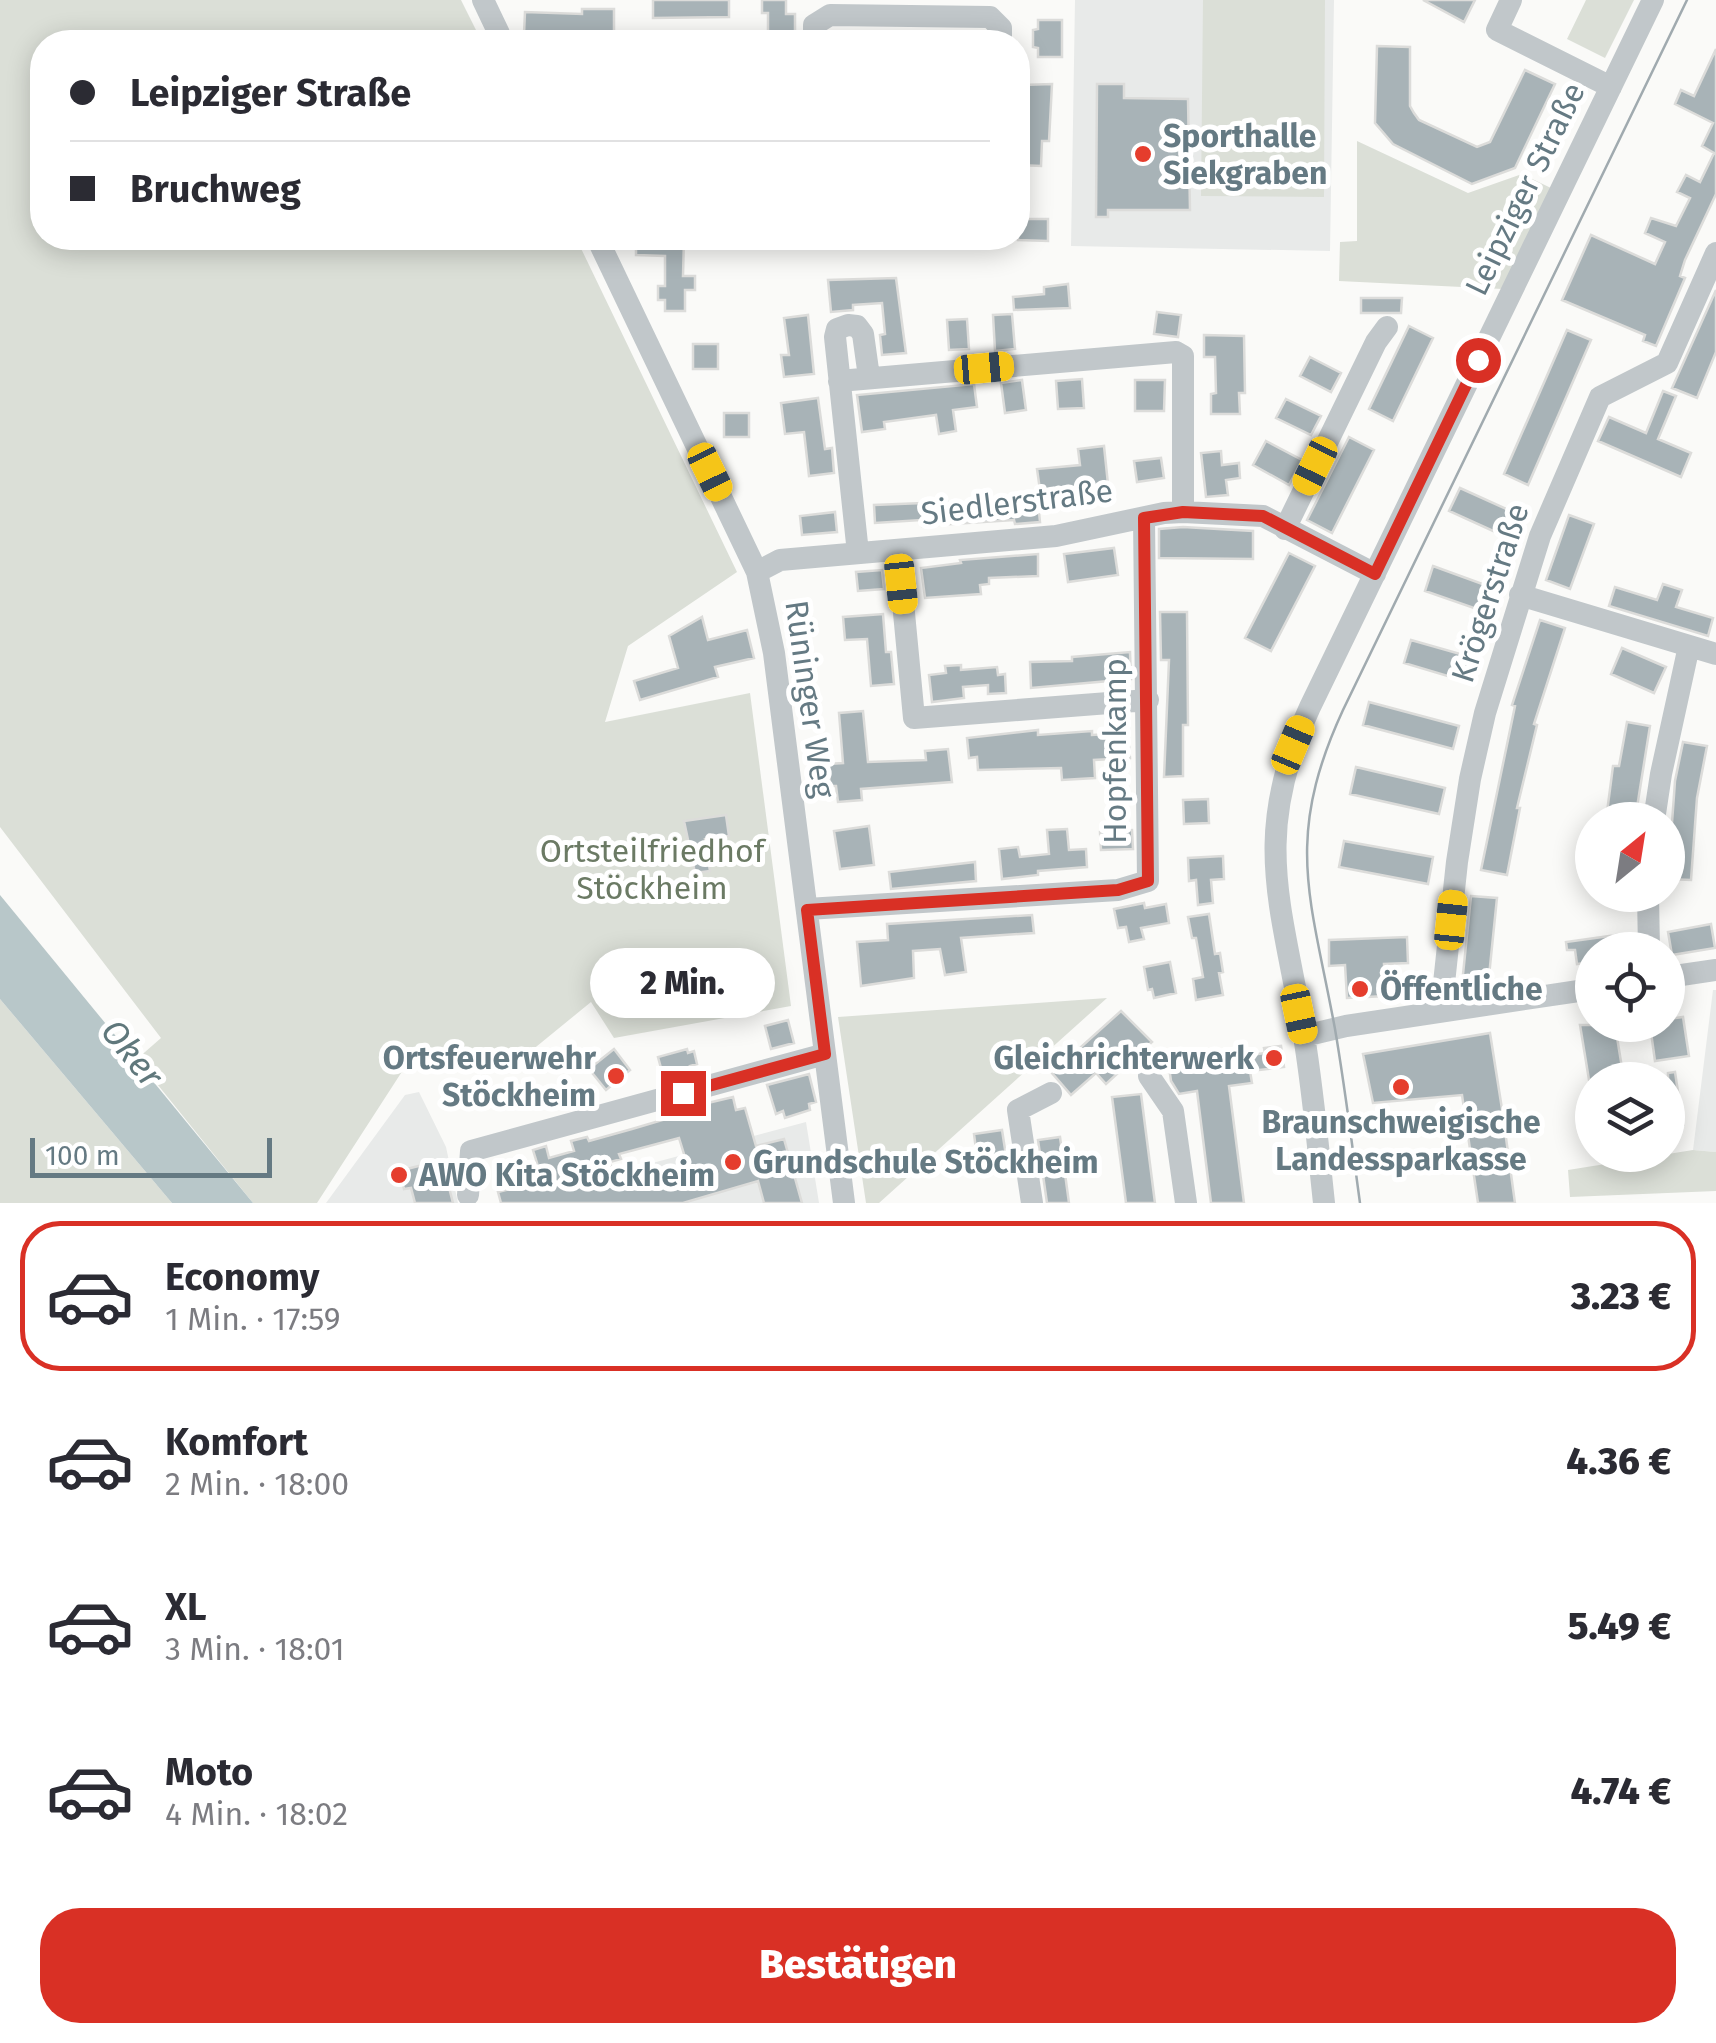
<!DOCTYPE html>
<html lang="de">
<meta charset="utf-8">
<style>
body{margin:0;font-family:"Fira Sans",sans-serif;background:#f2f2f3;color:#2b2b33;height:100vh;display:flex;flex-direction:column;font-size:38px;white-space:nowrap}
*{box-sizing:border-box;margin:0}
p{font-size:32px;color:#7c7c81}
.icon{flex:none;width:55px;height:55px;fill:none;stroke:currentColor;stroke-width:2;stroke-linecap:round;stroke-linejoin:round}
.map{position:relative;height:1203px;overflow:hidden}
.panel{display:flex;flex-direction:column;background:#fff;flex:1}
.panel>*{flex:none}
.top-card{position:absolute;left:30px;top:30px;width:1000px;height:220px;border-radius:40px;box-shadow:0 5px 25px #0003;display:grid;align-content:center;height:220px;padding:0 40px;background:#fff}
.needle{width:65px;rotate:30deg}
.buttons{position:absolute;left:1575px;top:802px;display:grid;gap:20px}
.buttons a{display:grid;place-items:center;width:110px;height:110px;border-radius:50%;background:#fff;box-shadow:0 5px 25px #0003;font-size:50px}
.scale{position:absolute;left:30px;bottom:25px;width:242px;box-sizing:border-box;padding-left:10px;border:5px solid #657a83;border-top:0;font-size:28px;line-height:35px;white-space:nowrap;color:#657a83;-webkit-text-stroke:8px #fff;paint-order:stroke}
.end{position:absolute;width:45px;height:45px;margin:-22px;border:12px solid #d93025;background:#fff;box-shadow:0 0 0 5px #fff}
.from{border-radius:50%}
.bubble{position:absolute;height:70px;border-radius:35px;background:#fff;box-shadow:0 5px 25px #0003;font-size:32px;font-weight:800;line-height:70px;text-align:center}
.car{position:absolute;width:30px;height:60px;margin:-30px -15px;border-radius:12px;box-shadow:0 0 8px 2px #0007;background:linear-gradient(#f5c518 24%,#345 0 40%,#f5c518 0 76%,#345 0 86%,#f5c518 0)}
.top-card b{display:flex;align-items:center;gap:35px;height:95px;font-size:38px}
.top-card b+b{border-top:2px solid #e1e1e2}
.top-card i{width:25px;height:25px;background:#2b2b33}
ul{padding:18px 0 0;list-style:none}
li{display:flex;align-items:center;gap:30px;height:150px;margin:0 20px 15px;padding:0 20px;border:5px solid transparent;border-radius:40px}
li div{flex:1}
li b{display:block;font-size:38px}
li em{font-style:normal;font-weight:800}
li.selected{border-color:#d93025}
li>.icon{width:90px;height:90px;stroke-width:1.5}
.action{display:flex;gap:20px;margin-top:auto;padding:20px 40px}
.action a{flex:1;height:115px;border-radius:40px;background:#d93025;color:#fff;font-size:40px;font-weight:800;line-height:115px;text-align:center}
.map>svg:first-child{display:block}
.built{fill:#e8eae9}
.green{fill:#dbdfd7}
.water{fill:#b8c7c9}
.building{fill:#a8b3b7;stroke:#dcdcda;stroke-width:2.5;fill-rule:evenodd}
.lines{fill:none;stroke-linecap:round;stroke-linejoin:round}
.minor{stroke:#c1c7ca;stroke-width:22}
.tram{stroke:#a0aaaf;stroke-width:2.5}
.route{stroke:#d93025;stroke-width:12}
.poi-dot{fill:#e53d2d;stroke:#fff;stroke-width:4}
.labels{text-anchor:middle;dominant-baseline:central;stroke-width:10;stroke-linejoin:round;paint-order:stroke}
.poi-label{font-size:32px;font-weight:bold;fill:#657a83;stroke:#fff;text-anchor:start}
.street-label{font-size:32px;fill:#657a83;stroke:#fff}
.park-label{font-size:32px;fill:#6b7a64;stroke:#fff}
.water-label{font-size:35px;font-style:italic;fill:#60787c;stroke:#fff}
</style>
<div class="map">
<svg width="1716" height="1203" viewBox="0 0 1716 1203">
<rect width="100%" height="100%" fill="#fafaf8"/>
<path class="built" d="M 1075,0 L 1334,0 L 1330,251 L 1071,246 Z
M 1713,990 L 1716,990 L 1716,1152 L 1693,1150 Z
M 419,1092 L 446,1147 L 458,1203 L 326,1203 L 405,1095 Z
M 806,1122 L 819,1203 L 502,1203 Z"/>
<path class="green" d="M 0,0 L 461,0 L 482,42 L 42,42 L 42,238 L 576,238 L 737,572 L 628,646 L 605,722 L 750,693 L 791,1006 L 614,1038 L 591,1002 L 531,1051 L 403,1070 L 317,1203 L 253,1203 L 137,1059 L 161,1038 L 0,827 Z
M 1203,0 L 1325,0 L 1324,197 L 1201,196 Z
M 1586,0 L 1634,0 L 1605,58 L 1567,39 Z
M 1357,141 L 1468,193 L 1522,174 L 1553,189 L 1503,289 L 1339,281 L 1340,242 L 1357,241 Z
M 1107,998 L 879,1203 L 866,1203 L 838,1017 Z
M 0,999 L 172,1203 L 0,1203 Z
M 1693,1150 L 1716,1152 L 1716,1191 L 1570,1197 L 1568,1170 Z"/>
<path class="water" d="M 0,895 L 253,1203 L 172,1203 L 0,999 Z"/>
<path class="building" d="M 653,0 L 729,0 L 729,17 L 653,18 Z
M 762,0 L 786,0 L 786,14 L 795,14 L 795,40 L 768,41 L 768,13 L 762,13 Z
M 1423,0 L 1475,0 L 1464,22 Z
M 582,9 L 614,9 L 614,33 L 524,34 L 525,12 L 582,14 Z
M 1038,20 L 1062,20 L 1062,57 L 1038,57 L 1038,48 L 1033,47 L 1033,30 L 1038,29 Z
M 1377,46 L 1410,47 L 1410,106 L 1414,113 L 1419,120 L 1477,147 L 1490,142 L 1525,70 L 1555,84 L 1515,168 L 1472,184 L 1393,144 L 1375,123 Z
M 1716,49 L 1716,194 L 1685,260 L 1680,276 L 1685,278 L 1656,346 L 1643,341 L 1645,335 L 1562,300 L 1591,235 L 1655,264 L 1665,242 L 1645,233 L 1651,218 L 1676,226 L 1690,198 L 1677,192 L 1686,175 L 1700,182 L 1714,153 L 1702,146 L 1713,123 L 1675,104 L 1681,90 L 1694,96 Z
M 1052,84 L 1049,141 L 1042,141 L 1041,166 L 1018,165 L 1018,142 L 1027,142 L 1027,107 L 1022,107 L 1022,85 Z
M 1097,84 L 1124,84 L 1124,98 L 1188,99 L 1190,210 L 1108,210 L 1108,217 L 1096,217 Z
M 1018,219 L 1048,219 L 1048,241 L 1018,240 Z
M 636,238 L 684,238 L 683,276 L 695,276 L 695,290 L 685,290 L 685,311 L 665,311 L 665,300 L 658,300 L 658,286 L 665,286 L 665,256 L 636,255 Z
M 896,278 L 906,353 L 882,355 L 880,335 L 885,334 L 882,303 L 853,305 L 853,310 L 831,312 L 828,280 Z
M 1068,284 L 1070,308 L 1014,310 L 1013,297 L 1044,294 L 1044,287 Z
M 1716,290 L 1716,352 L 1697,398 L 1672,388 Z
M 1361,298 L 1402,298 L 1401,313 L 1361,313 Z
M 1157,312 L 1181,315 L 1178,337 L 1154,334 Z
M 1012,314 L 1015,349 L 995,351 L 993,315 Z
M 808,315 L 814,374 L 784,377 L 781,355 L 789,355 L 784,318 Z
M 967,319 L 969,349 L 949,350 L 947,320 Z
M 1409,326 L 1433,338 L 1393,421 L 1369,409 Z
M 1567,330 L 1591,340 L 1528,485 L 1504,474 Z
M 1204,335 L 1244,336 L 1245,393 L 1239,393 L 1240,414 L 1211,414 L 1211,394 L 1216,393 L 1215,357 L 1204,357 Z
M 693,344 L 718,344 L 718,369 L 693,369 Z
M 1310,357 L 1341,373 L 1331,392 L 1300,376 Z
M 1082,379 L 1084,408 L 1058,409 L 1056,381 Z
M 1022,380 L 1026,410 L 1005,413 L 1001,383 Z
M 1135,380 L 1165,380 L 1164,411 L 1135,411 Z
M 974,384 L 977,407 L 953,410 L 956,431 L 939,434 L 936,415 L 884,422 L 885,429 L 862,432 L 857,395 Z
M 1663,391 L 1676,396 L 1658,439 L 1691,453 L 1681,477 L 1598,441 L 1609,417 L 1646,433 Z
M 818,398 L 825,449 L 832,448 L 834,473 L 809,476 L 804,432 L 785,434 L 781,403 Z
M 1286,399 L 1321,416 L 1311,435 L 1276,418 Z
M 724,413 L 749,413 L 749,437 L 724,437 Z
M 1349,437 L 1374,450 L 1332,533 L 1307,520 Z
M 1266,441 L 1302,460 L 1289,485 L 1253,465 Z
M 1104,446 L 1108,484 L 1040,490 L 1037,469 L 1080,465 L 1078,449 Z
M 1221,451 L 1222,465 L 1239,463 L 1240,478 L 1226,480 L 1228,495 L 1206,497 L 1201,453 Z
M 1161,458 L 1164,478 L 1137,482 L 1134,461 Z
M 1460,488 L 1524,517 L 1513,540 L 1449,511 Z
M 995,501 L 995,507 L 1038,502 L 1040,522 L 1015,524 L 1014,520 L 922,526 L 921,520 L 875,523 L 874,505 L 948,502 L 948,506 Z
M 835,512 L 837,532 L 802,535 L 800,516 Z
M 1569,515 L 1594,524 L 1570,589 L 1546,580 Z
M 1183,527 L 1253,531 L 1253,559 L 1159,558 L 1159,529 Z
M 1114,548 L 1118,575 L 1068,582 L 1064,554 Z
M 1289,553 L 1315,566 L 1271,651 L 1245,638 Z
M 1038,554 L 1038,576 L 989,578 L 989,584 L 980,585 L 981,594 L 925,598 L 921,568 L 961,563 L 960,560 Z
M 1433,566 L 1499,590 L 1491,614 L 1425,591 Z
M 882,570 L 884,589 L 858,591 L 856,572 Z
M 1663,584 L 1682,590 L 1676,607 L 1713,618 L 1708,636 L 1609,606 L 1615,587 L 1657,600 Z
M 1160,612 L 1187,612 L 1188,725 L 1183,725 L 1183,776 L 1164,777 L 1169,660 L 1161,660 Z
M 883,614 L 886,652 L 891,652 L 894,684 L 871,686 L 867,639 L 845,640 L 843,617 Z
M 702,617 L 708,640 L 747,630 L 754,658 L 715,667 L 718,677 L 640,700 L 634,681 L 678,668 L 669,636 Z
M 1540,620 L 1565,628 L 1534,724 L 1537,725 L 1517,808 L 1520,808 L 1507,875 L 1481,870 L 1515,706 L 1512,705 Z
M 1411,640 L 1478,659 L 1471,683 L 1404,663 Z
M 1622,648 L 1666,667 L 1654,693 L 1611,674 Z
M 1130,652 L 1131,679 L 1031,688 L 1030,662 L 1072,661 L 1072,657 Z
M 961,665 L 961,670 L 997,667 L 998,675 L 1005,674 L 1006,693 L 988,694 L 988,685 L 963,687 L 964,698 L 932,702 L 929,675 L 946,673 L 945,666 Z
M 1369,702 L 1459,726 L 1453,749 L 1363,725 Z
M 863,711 L 868,762 L 926,760 L 925,751 L 948,749 L 952,782 L 861,789 L 862,800 L 838,802 L 836,786 L 830,786 L 828,764 L 843,763 L 839,713 Z
M 1627,722 L 1650,726 L 1635,820 L 1606,820 L 1613,766 L 1619,766 Z
M 1038,730 L 1038,735 L 1092,731 L 1092,735 L 1128,733 L 1130,758 L 1094,760 L 1095,778 L 1062,780 L 1061,768 L 978,770 L 977,757 L 969,758 L 967,738 Z
M 1683,742 L 1707,746 L 1697,798 L 1691,880 L 1668,879 L 1675,781 Z
M 1356,767 L 1445,788 L 1439,814 L 1350,794 Z
M 1208,799 L 1209,823 L 1184,824 L 1183,800 Z
M 726,815 L 729,836 L 705,839 L 710,871 L 695,873 L 684,821 Z
M 869,826 L 874,865 L 840,869 L 834,831 Z
M 1067,829 L 1069,850 L 1086,849 L 1087,867 L 1038,871 L 1038,875 L 1002,879 L 999,849 L 1018,847 L 1020,857 L 1049,854 L 1047,830 Z
M 1132,830 L 1133,849 L 1101,850 L 1100,832 Z
M 1344,841 L 1433,857 L 1428,884 L 1339,867 Z
M 1223,856 L 1224,879 L 1211,880 L 1213,903 L 1198,905 L 1196,880 L 1189,881 L 1188,858 Z
M 975,862 L 976,881 L 891,889 L 889,872 Z
M 1471,896 L 1497,898 L 1488,986 L 1462,984 Z
M 1144,903 L 1145,908 L 1166,904 L 1169,923 L 1141,928 L 1144,939 L 1129,942 L 1126,927 L 1118,928 L 1114,909 Z
M 1209,914 L 1215,954 L 1220,953 L 1223,972 L 1219,973 L 1223,995 L 1196,1000 L 1193,979 L 1203,977 L 1196,938 L 1192,938 L 1188,917 Z
M 1032,915 L 1034,933 L 961,938 L 966,972 L 945,975 L 940,949 L 913,951 L 914,978 L 861,986 L 857,942 L 888,940 L 887,924 Z
M 1711,924 L 1715,948 L 1672,955 L 1668,932 Z
M 1617,935 L 1619,950 L 1592,950 L 1592,962 L 1577,964 L 1575,950 L 1567,950 L 1566,942 Z
M 1407,937 L 1408,963 L 1384,964 L 1386,996 L 1347,998 L 1345,965 L 1329,966 L 1329,940 Z
M 1170,962 L 1176,993 L 1154,998 L 1152,989 L 1148,990 L 1144,967 Z
M 1121,1011 L 1152,1042 L 1106,1084 L 1096,1073 L 1071,1095 L 1052,1073 Z
M 1683,1017 L 1689,1056 L 1655,1061 L 1650,1025 L 1668,1025 L 1668,1019 Z
M 788,1020 L 794,1043 L 771,1049 L 765,1026 Z
M 1580,1025 L 1615,1025 L 1624,1080 L 1589,1080 Z
M 1490,1033 L 1502,1109 L 1515,1203 L 1478,1203 L 1462,1095 L 1373,1103 L 1363,1054 Z
M 1281,1046 L 1284,1067 L 1250,1071 L 1252,1083 L 1229,1086 L 1244,1203 L 1211,1203 L 1197,1091 L 1179,1094 L 1171,1081 L 1169,1067 L 1265,1053 L 1264,1048 Z
M 614,1049 L 630,1070 L 606,1090 L 589,1069 Z
M 687,1049 L 688,1053 L 694,1051 L 697,1064 L 690,1066 L 692,1071 L 664,1079 L 658,1057 Z
M 1675,1072 L 1683,1125 L 1668,1127 L 1668,1073 Z
M 809,1074 L 816,1102 L 809,1104 L 810,1110 L 785,1118 L 783,1111 L 776,1114 L 767,1085 Z
M 1141,1094 L 1155,1203 L 1126,1203 L 1112,1097 Z
M 733,1097 L 736,1110 L 745,1108 L 756,1146 L 784,1139 L 802,1203 L 764,1203 L 758,1181 L 683,1203 L 501,1203 L 498,1192 L 536,1182 L 532,1164 L 537,1163 L 533,1150 L 546,1146 L 549,1158 L 574,1151 L 571,1141 L 587,1137 L 589,1141 L 632,1129 L 676,1116 L 674,1111 ZM 679,1138 L 688,1167 L 617,1187 L 610,1162 L 621,1159 L 619,1154 Z
M 1002,1130 L 1007,1162 L 978,1165 L 974,1134 Z
M 1060,1137 L 1069,1203 L 1047,1203 L 1038,1140 Z
M 442,1160 L 453,1203 L 415,1203 L 411,1188 L 404,1189 L 399,1171 Z"/>
<g class="lines">
<path class="minor" d="M 483,0 L 503,42
M 1511,0 L 1497,30 L 1611,87
M 814,42 L 814,25 L 830,15 L 990,17 L 1001,28 L 1001,42
M 597,238 L 757,572 L 774,653 L 844,1203
M 839,381 L 1176,352 L 1183,356 L 1183,512
M 1285,529 L 1376,342 L 1387,327
M 898,550 L 914,718 L 1148,700
M 858,553 L 835,337 L 837,329 L 848,325 L 857,326 L 863,334 L 869,377
M 757,572 L 780,560 L 1056,536 L 1164,513 L 1183,512 L 1263,516 L 1375,574
M 1520,595 L 1716,654
M 1654,820 L 1661,774 L 1689,646
M 1648,895 L 1649,950
M 807,909 L 1118,890 L 1148,881 L 1144,518
M 1668,977 L 1716,970
M 1441,1011 L 1457,862 L 1470,779 L 1485,713 L 1540,536 L 1600,397 L 1667,363 L 1716,253
M 1304,1036 L 1346,1026 L 1592,989
M 1149,1076 L 1173,1111 L 1186,1203
M 468,1195 L 471,1151 L 825,1054
M 1032,1203 L 1018,1110 L 1051,1093
M 1324,1203 C 1318,1147 1313,1091 1304,1036 C 1282,905 1250,837 1310,707 L 1653,0"/>
<path class="tram" d="M 1360,1203 C 1352,1145 1345,1087 1335,1029 C 1311,898 1283,840 1343,710 L 1687,0"/>
</g>
<g class="lines">
<path class="route" d="M 683,1093 L 825,1054 L 807,910 L 1118,890 L 1148,881 L 1144,518 L 1183,512 L 1263,516 L 1375,574 L 1478,360"/>
</g>
<g class="poi-dot">
<circle cx="1143" cy="154" r="10"/>
<circle cx="1360" cy="989" r="10"/>
<circle cx="1274" cy="1058" r="10"/>
<circle cx="616" cy="1076" r="10"/>
<circle cx="1401" cy="1087" r="10"/>
<circle cx="733" cy="1162" r="10"/>
<circle cx="399" cy="1175" r="10"/>
</g>
<g class="labels">
<g class="poi-label">
<text x="1163" y="136">Sporthalle<tspan x="1163" dy="37">Siekgraben</tspan></text>
<text x="1380" y="989">Öffentliche</text>
<text x="596" y="1058" text-anchor="end">Ortsfeuerwehr<tspan x="596" dy="37">Stöckheim</tspan></text>
<text x="1254" y="1058" text-anchor="end">Gleichrichterwerk</text>
<text x="1401" y="1122" text-anchor="middle">Braunschweigische<tspan x="1401" dy="37">Landessparkasse</tspan></text>
<text x="753" y="1162">Grundschule Stöckheim</text>
<text x="419" y="1175">AWO Kita Stöckheim</text>
</g>
<g class="street-label">
<text transform="translate(1525 189) rotate(-64)">Leipziger Straße</text>
<text transform="translate(1017 502) rotate(-7)">Siedlerstraße</text>
<text transform="translate(1490 593) rotate(-72)">Krögerstraße</text>
<text transform="translate(810 699) rotate(82)">Rüninger Weg</text>
<text transform="translate(1115 751) rotate(-90)">Hopfenkamp</text>
</g>
<g class="park-label">
<text x="652" y="851">Ortsteilfriedhof<tspan x="652" dy="37">Stöckheim</tspan></text>
</g>
<g class="water-label">
<text transform="translate(132 1053) rotate(51)">Oker</text>
</g>
</g>
</svg>
<div class="buttons">
<a><svg class="needle" viewBox="-14 -14 28 28"><path d="M0-13l5 13h-10z" fill="#e53935"/><path d="M0 13l5-13h-10z" fill="#7c7c81"/></svg></a>
<a><svg class="icon" aria-label="locate" viewBox="0 0 24 24"><circle cx="12" cy="12" r="6"/><path d="M12 2v4M12 18v4M2 12h4M18 12h4"/></svg></a>
<a><svg class="icon" aria-label="layers" viewBox="0 0 24 24"><path d="M12 4l9 5-9 5-9-5zM3 14l9 5 9-5"/></svg></a>
</div>
<div class="scale">100 m</div>
<i class="end from" style="left:1478px;top:360px"></i>
<i class="end" style="left:683px;top:1093px"></i>
<div class="bubble" style="left:590px;top:948px;width:185px">2 Min.</div>
<i class="car" style="left:984px;top:368px;rotate:85deg"></i>
<i class="car" style="left:1315px;top:466px;rotate:206deg"></i>
<i class="car" style="left:710px;top:472px;rotate:154deg"></i>
<i class="car" style="left:901px;top:584px;rotate:174deg"></i>
<i class="car" style="left:1293px;top:745px;rotate:23deg"></i>
<i class="car" style="left:1451px;top:920px;rotate:6deg"></i>
<i class="car" style="left:1299px;top:1014px;rotate:168deg"></i>
<div class="top-card">
<b><i class="from"></i>Leipziger Straße</b>
<b><i></i>Bruchweg</b>
</div>
</div>
<section class="panel">
<ul>
<li class="selected"><svg class="icon" aria-label="car" viewBox="0 0 24 24"><path d="M5 17H2v-5l4-1 3-4h7l3 4 3 1v5h-3M9 17h6M6 11h13"/><circle cx="7" cy="17" r="2"/><circle cx="17" cy="17" r="2"/></svg><div><b>Economy</b><p>1 Min. · 17:59</p></div><em>3.23 €</em></li>
<li><svg class="icon" aria-label="car" viewBox="0 0 24 24"><path d="M5 17H2v-5l4-1 3-4h7l3 4 3 1v5h-3M9 17h6M6 11h13"/><circle cx="7" cy="17" r="2"/><circle cx="17" cy="17" r="2"/></svg><div><b>Komfort</b><p>2 Min. · 18:00</p></div><em>4.36 €</em></li>
<li><svg class="icon" aria-label="car" viewBox="0 0 24 24"><path d="M5 17H2v-5l4-1 3-4h7l3 4 3 1v5h-3M9 17h6M6 11h13"/><circle cx="7" cy="17" r="2"/><circle cx="17" cy="17" r="2"/></svg><div><b>XL</b><p>3 Min. · 18:01</p></div><em>5.49 €</em></li>
<li><svg class="icon" aria-label="car" viewBox="0 0 24 24"><path d="M5 17H2v-5l4-1 3-4h7l3 4 3 1v5h-3M9 17h6M6 11h13"/><circle cx="7" cy="17" r="2"/><circle cx="17" cy="17" r="2"/></svg><div><b>Moto</b><p>4 Min. · 18:02</p></div><em>4.74 €</em></li>
</ul>
<div class="action"><a>Bestätigen</a></div>
</section>
